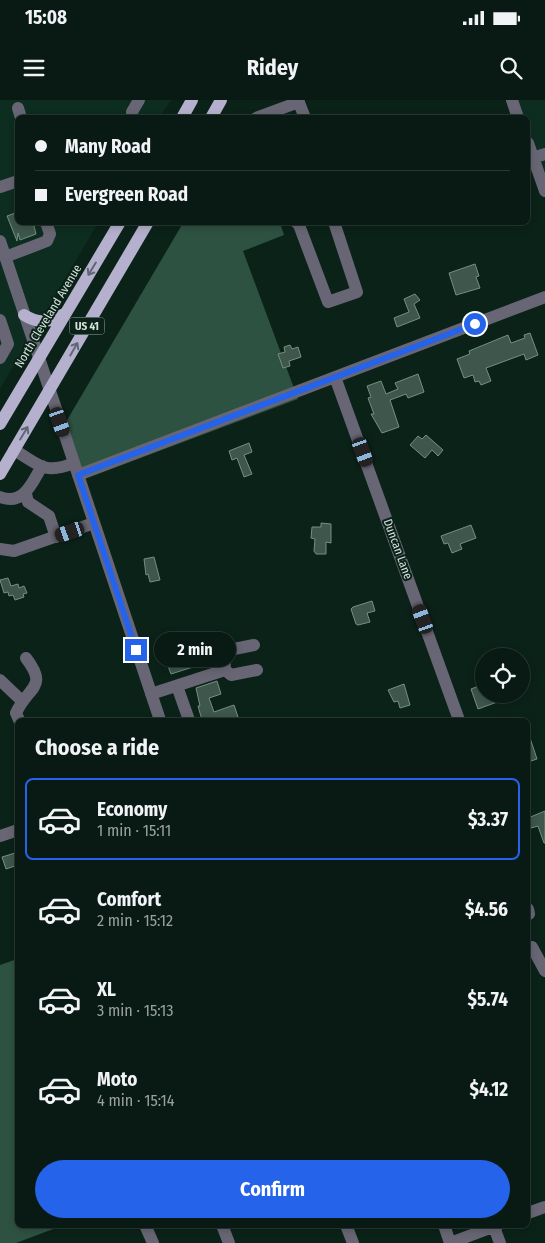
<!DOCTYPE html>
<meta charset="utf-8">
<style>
body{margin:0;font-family:"Fira Sans Condensed",sans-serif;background:#11231c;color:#f1f3f6;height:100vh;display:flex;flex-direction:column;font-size:19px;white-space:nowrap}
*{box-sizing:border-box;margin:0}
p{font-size:16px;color:#98a1a0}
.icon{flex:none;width:28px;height:28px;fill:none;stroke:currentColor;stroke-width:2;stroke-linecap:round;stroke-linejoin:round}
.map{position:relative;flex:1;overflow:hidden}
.side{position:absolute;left:15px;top:618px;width:515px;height:510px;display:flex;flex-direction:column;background:#081a13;border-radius:8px;box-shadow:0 2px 8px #0003,0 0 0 1px #293833}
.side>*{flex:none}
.banner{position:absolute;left:15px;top:15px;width:515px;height:110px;border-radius:8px;box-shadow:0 2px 8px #0003,0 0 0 1px #293833;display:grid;align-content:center;height:110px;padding:0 20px;background:#081a13}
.controls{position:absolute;left:475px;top:548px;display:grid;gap:10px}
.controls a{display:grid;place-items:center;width:55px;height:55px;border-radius:50%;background:#081a13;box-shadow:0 2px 8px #0003,0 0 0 1px #293833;font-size:25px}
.end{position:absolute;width:22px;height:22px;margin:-11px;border:6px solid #2563eb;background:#fff;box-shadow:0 0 0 2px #fff}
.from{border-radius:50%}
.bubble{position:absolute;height:35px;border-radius:18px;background:#081a13;box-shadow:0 2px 8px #0003,0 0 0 1px #293833;font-size:16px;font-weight:700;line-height:35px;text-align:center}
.car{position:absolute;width:15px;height:30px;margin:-15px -8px;border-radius:6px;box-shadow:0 0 4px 1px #0007;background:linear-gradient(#222 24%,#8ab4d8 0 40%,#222 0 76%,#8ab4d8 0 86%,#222 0)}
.banner b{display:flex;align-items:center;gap:18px;height:48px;font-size:19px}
.banner b+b{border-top:1px solid #293833}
.banner i{width:12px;height:12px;background:#f1f3f6}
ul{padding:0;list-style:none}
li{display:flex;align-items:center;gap:15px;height:82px;margin:0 10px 8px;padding:0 10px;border:2px solid transparent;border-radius:8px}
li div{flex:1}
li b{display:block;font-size:19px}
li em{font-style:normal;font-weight:700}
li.selected{border-color:#2563eb}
li>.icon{width:45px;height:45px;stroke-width:1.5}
h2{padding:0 20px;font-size:22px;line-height:60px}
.action{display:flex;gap:10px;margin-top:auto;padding:10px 20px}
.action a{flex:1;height:58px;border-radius:30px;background:#2563eb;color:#fff;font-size:20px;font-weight:700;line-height:58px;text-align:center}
.status{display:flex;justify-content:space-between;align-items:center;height:35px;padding:0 25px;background:#081a13;direction:ltr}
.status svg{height:14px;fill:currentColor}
header{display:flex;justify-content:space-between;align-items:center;height:65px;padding:0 20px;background:#081a13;font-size:22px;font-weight:700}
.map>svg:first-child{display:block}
.built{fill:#0d2d20}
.forest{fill:#2e5242}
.building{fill:#3e564b;stroke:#758f82}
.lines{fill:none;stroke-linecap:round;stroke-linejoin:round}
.minor{stroke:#686674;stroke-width:12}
.major{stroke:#b5b0cd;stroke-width:12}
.oneway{stroke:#606973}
.route{stroke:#2563eb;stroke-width:6}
.labels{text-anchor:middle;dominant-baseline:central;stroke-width:4;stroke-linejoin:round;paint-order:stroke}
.shield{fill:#0b2219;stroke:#98a9a2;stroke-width:1}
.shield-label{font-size:11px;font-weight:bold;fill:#d5e3dc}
.street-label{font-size:12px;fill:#d5e3dc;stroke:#0b2219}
</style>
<div class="status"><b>15:08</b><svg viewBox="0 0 49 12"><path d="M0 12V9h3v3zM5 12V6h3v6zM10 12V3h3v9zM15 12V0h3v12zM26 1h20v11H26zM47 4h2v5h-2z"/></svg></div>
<header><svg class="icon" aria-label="menu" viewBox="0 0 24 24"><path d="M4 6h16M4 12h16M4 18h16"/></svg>Ridey<svg class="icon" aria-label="search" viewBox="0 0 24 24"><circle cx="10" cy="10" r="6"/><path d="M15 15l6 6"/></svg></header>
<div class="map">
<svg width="545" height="1143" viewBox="0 0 545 1143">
<rect width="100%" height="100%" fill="#0b2219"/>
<path class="built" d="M 0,0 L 171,0 L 160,17 L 18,18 L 18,122 L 98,123 L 42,218 L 23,209 L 17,216 L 37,226 L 0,289 L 0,155 L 7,152 L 0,133 Z
M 512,0 L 545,0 L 545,90 L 528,42 L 528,18 L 519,17 Z"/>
<path class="forest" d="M 183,123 L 280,123 L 284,135 L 243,151 L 298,299 L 82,380 L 63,327 Z
M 17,859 L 18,1125 L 64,1125 L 16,1143 L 0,1143 L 0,865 Z"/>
<path class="building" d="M 18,112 L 18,122 L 33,122 L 36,134 L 20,140 L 18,133 L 17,141 L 7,116 Z
M 475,164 L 479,176 L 476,177 L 480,188 L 456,195 L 449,173 Z
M 415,194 L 420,200 L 414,204 L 420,218 L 397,227 L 394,218 L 409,212 L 404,199 Z
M 530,233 L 538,255 L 526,260 L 524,254 L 486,268 L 491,281 L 481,285 L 479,281 L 475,282 L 473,275 L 464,278 L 457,259 L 470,254 L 469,251 L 508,235 L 511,243 L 525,238 L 524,235 Z
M 290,245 L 292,249 L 298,247 L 301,257 L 289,261 L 290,266 L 283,268 L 278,254 L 285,252 L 284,247 Z
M 418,274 L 424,292 L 408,298 L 406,294 L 390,300 L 399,327 L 382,333 L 371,314 L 374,314 L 368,298 L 371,297 L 367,286 L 381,281 L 386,294 L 398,289 L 395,283 Z
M 426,335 L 443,350 L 438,356 L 432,350 L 425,358 L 410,345 L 418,336 L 422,339 Z
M 249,343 L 252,352 L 244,355 L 252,374 L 244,377 L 237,358 L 232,360 L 229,351 Z
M 321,423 L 331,424 L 331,443 L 326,442 L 326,454 L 316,454 L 314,451 L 315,439 L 311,438 L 312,427 L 321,427 Z
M 471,425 L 476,438 L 460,444 L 462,449 L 452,453 L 448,443 L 444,444 L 441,436 Z
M 154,457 L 160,480 L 150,482 L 148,474 L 146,475 L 144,459 Z
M 8,478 L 11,486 L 18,484 L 19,488 L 24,486 L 27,493 L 23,494 L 24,497 L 15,500 L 13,495 L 9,496 L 8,492 L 4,493 L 0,480 Z
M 372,501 L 375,511 L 367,513 L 370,522 L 358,525 L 356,524 L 351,509 L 353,507 Z
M 177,547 L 179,551 L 183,550 L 186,558 L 190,557 L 193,567 L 171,574 L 168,566 L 173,564 L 169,550 Z
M 217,581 L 221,594 L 209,598 L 214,612 L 234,605 L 239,620 L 202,620 L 198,606 L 200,606 L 196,588 Z
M 404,584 L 410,605 L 400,608 L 398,601 L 394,602 L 388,590 Z
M 484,584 L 484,594 L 498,594 L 500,601 L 478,609 L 471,589 Z
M 528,632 L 537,659 L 528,662 Z
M 545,711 L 545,743 L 544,743 L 538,726 L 531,728 L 528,718 Z
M 15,753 L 18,765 L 6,769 L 2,757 Z"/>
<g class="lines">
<path class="minor" d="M 298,0 L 305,18
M 512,0 L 518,18
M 18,8 L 21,18
M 132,12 L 139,0
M 256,18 L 299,2
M 528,43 L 545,91
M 533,58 L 545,54
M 0,87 L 18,81
M 296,122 L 299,125 L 328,202 L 357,192 L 334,122
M 0,141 L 160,620
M 5,157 L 47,141 L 50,134 L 46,122
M 0,220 L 8,244 L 0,258
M 335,277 L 459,620
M 14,350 C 40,365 44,375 74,363
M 78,375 L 545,197
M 26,394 L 28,402 L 49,416 L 56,437
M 0,397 C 24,406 32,383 42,366
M 0,449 L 14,451 L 94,423
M 225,570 L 231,575 L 257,570
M 0,580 L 22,601
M 177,586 L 189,620
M 151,594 L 225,570 L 224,551 L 254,545
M 19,620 L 16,613 C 28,586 49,588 26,558
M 0,736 L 18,730
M 528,809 L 529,814
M 532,847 L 545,871
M 528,1113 L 545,1107
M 145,1125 L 153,1143
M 222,1125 L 229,1143
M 346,1125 L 353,1143
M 444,1125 L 450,1143
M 494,1127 L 500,1143
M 450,1143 L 498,1125"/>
<path class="major" d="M 182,18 L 192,0
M 211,18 L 221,0
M 24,215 C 40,225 50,222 66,213
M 0,324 L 120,122
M 0,374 L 148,122"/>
</g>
<defs><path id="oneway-shaft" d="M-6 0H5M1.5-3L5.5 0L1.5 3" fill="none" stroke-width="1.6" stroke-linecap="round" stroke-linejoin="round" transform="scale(1.25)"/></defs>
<g class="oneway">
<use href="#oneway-shaft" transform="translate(92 169) rotate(121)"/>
<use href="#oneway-shaft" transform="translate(74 249) rotate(-60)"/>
<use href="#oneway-shaft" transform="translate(24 333) rotate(-59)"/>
</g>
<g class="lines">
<path class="route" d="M 136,550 L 78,375 L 475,224"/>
</g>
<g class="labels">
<rect class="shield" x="69.5" y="217.5" width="35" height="17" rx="4"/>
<g class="shield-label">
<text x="87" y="226">US 41</text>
</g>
<g class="street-label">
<text transform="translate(48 216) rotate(-59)">North Cleveland Avenue</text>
<text transform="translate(398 449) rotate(70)">Duncan Lane</text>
</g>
</g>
</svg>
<div class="controls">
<a><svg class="icon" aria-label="locate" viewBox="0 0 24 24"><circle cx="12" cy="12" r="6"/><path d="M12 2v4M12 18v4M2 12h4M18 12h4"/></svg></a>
</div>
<i class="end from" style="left:475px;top:224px"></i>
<i class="end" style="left:136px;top:550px"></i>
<div class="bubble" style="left:154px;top:532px;width:82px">2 min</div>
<i class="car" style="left:60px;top:322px;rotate:161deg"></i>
<i class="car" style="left:363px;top:352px;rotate:160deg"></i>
<i class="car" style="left:70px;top:432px;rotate:251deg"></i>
<i class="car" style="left:423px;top:519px;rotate:340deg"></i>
<div class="banner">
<b><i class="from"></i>Many Road</b>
<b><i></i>Evergreen Road</b>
</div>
<section class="side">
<h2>Choose a ride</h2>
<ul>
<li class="selected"><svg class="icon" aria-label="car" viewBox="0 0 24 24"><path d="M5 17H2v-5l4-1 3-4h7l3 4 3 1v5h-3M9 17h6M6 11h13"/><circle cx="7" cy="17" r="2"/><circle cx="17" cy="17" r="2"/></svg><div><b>Economy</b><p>1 min · 15:11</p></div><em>$3.37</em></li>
<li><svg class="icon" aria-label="car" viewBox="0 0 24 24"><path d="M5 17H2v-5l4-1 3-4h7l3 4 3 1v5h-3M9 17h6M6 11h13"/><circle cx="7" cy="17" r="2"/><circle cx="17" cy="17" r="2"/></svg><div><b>Comfort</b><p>2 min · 15:12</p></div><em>$4.56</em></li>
<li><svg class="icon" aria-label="car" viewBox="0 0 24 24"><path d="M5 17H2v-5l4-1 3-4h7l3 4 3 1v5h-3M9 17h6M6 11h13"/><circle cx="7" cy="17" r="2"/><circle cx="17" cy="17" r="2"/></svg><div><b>XL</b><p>3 min · 15:13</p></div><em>$5.74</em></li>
<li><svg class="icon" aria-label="car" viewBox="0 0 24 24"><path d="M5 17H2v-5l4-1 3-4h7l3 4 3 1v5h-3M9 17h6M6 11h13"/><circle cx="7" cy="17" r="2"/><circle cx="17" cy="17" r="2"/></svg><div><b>Moto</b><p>4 min · 15:14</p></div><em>$4.12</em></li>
</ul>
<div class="action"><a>Confirm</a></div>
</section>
</div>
